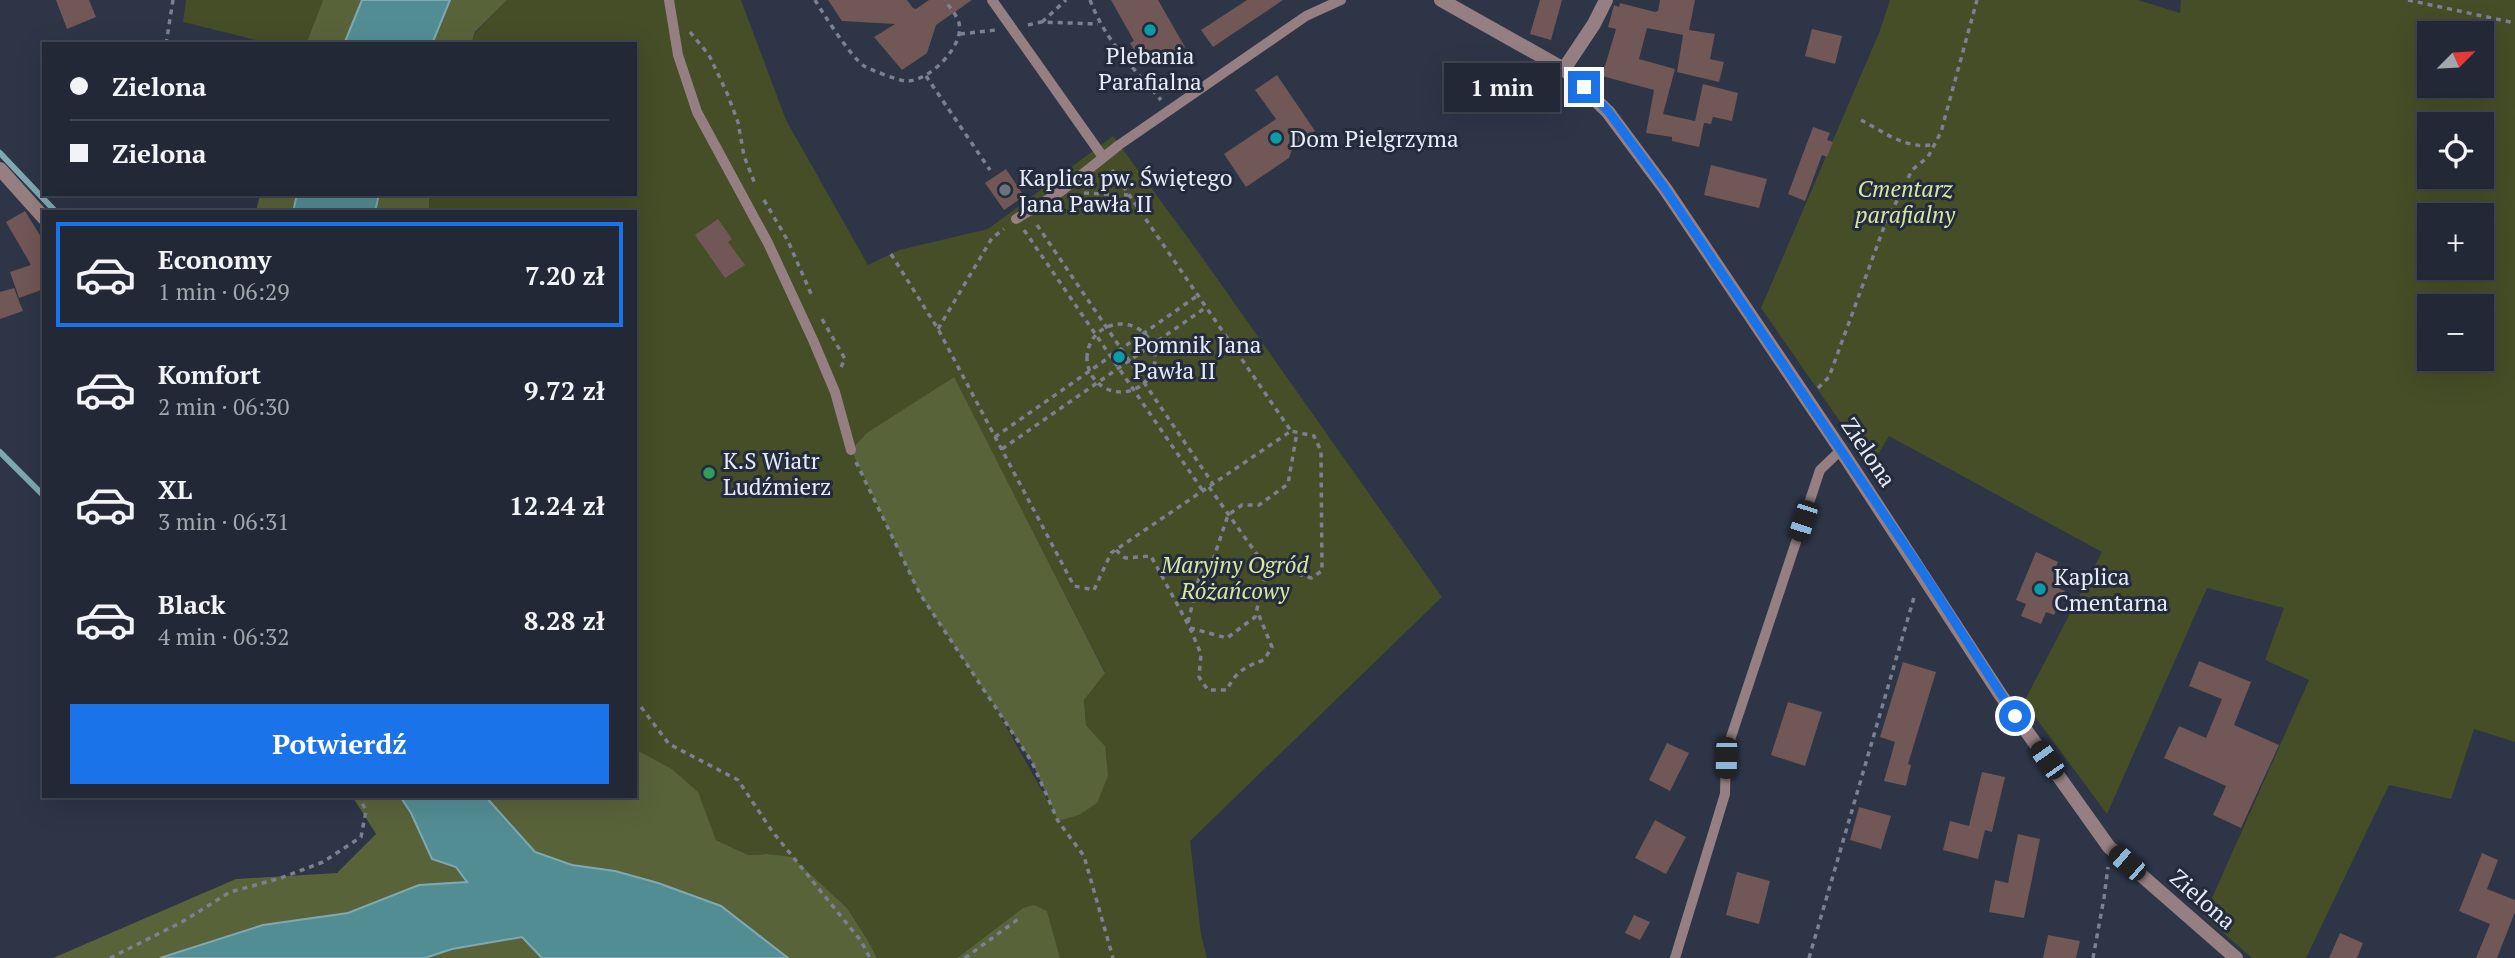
<!DOCTYPE html>
<html lang="pl">
<meta charset="utf-8">
<style>
body{margin:0;font-family:"PT Serif",serif;background:#2a303d;color:#f1f3f6;height:100vh;display:flex;flex-direction:column;font-size:26px;white-space:nowrap}
*{box-sizing:border-box;margin:0}
p{font-size:23px;color:#a2a6ad}
.icon{flex:none;width:38px;height:38px;fill:none;stroke:currentColor;stroke-width:2;stroke-linecap:round;stroke-linejoin:round}
.map{position:relative;flex:1;overflow:hidden}
.panel{position:absolute;left:42px;top:210px;width:595px;height:588px;display:flex;flex-direction:column;background:#222835;border-radius:0px;box-shadow:0 7px 28px #0002,0 0 0 2px #3f4450}
.panel>*{flex:none}
.guide{position:absolute;left:42px;top:42px;width:595px;height:154px;border-radius:0px;box-shadow:0 7px 28px #0002,0 0 0 2px #3f4450;display:grid;align-content:center;height:154px;padding:0 28px;background:#222835}
.needle{width:46px;rotate:66deg}
.controls{position:absolute;left:2417px;top:21px;display:grid;gap:14px}
.controls a{display:grid;place-items:center;width:77px;height:77px;border-radius:0px;background:#222835;box-shadow:0 7px 28px #0002,0 0 0 2px #3f4450;font-size:35px}
.end{position:absolute;width:32px;height:32px;margin:-16px;border:9px solid #1a73e8;background:#fff;box-shadow:0 0 0 4px #fff}
.from{border-radius:50%}
.bubble{position:absolute;height:49px;border-radius:0px;background:#222835;box-shadow:0 7px 28px #0002,0 0 0 2px #3f4450;font-size:23px;font-weight:800;line-height:49px;text-align:center}
.car{position:absolute;width:21px;height:42px;margin:-21px -10px;border-radius:9px;box-shadow:0 0 5px 2px #0007;background:linear-gradient(#222 24%,#8ab4d8 0 40%,#222 0 76%,#8ab4d8 0 86%,#222 0)}
.guide b{display:flex;align-items:center;gap:24px;height:66px;font-size:26px}
.guide b+b{border-top:2px solid #3f4450}
.guide i{width:18px;height:18px;background:#f1f3f6}
ul{padding:12px 0 0;list-style:none}
li{display:flex;align-items:center;gap:21px;height:105px;margin:0 14px 10px;padding:0 14px;border:4px solid transparent;border-radius:0px}
li div{flex:1}
li b{display:block;font-size:26px}
li em{font-style:normal;font-weight:800}
li.on{border-color:#1a73e8}
li>.icon{width:63px;height:63px;stroke-width:1.5}
.button{display:flex;gap:14px;margin-top:auto;padding:14px 28px}
.button a{flex:1;height:80px;border-radius:0px;background:#1a73e8;color:#fff;font-size:28px;font-weight:800;line-height:80px;text-align:center}
.map>svg:first-child{display:block}
.green{fill:#454e26;fill-rule:evenodd}
.forest{fill:#59633a}
.water{fill:#538d94;stroke:#7fa9b2;stroke-width:2}
.lines{fill:none;stroke-linecap:round;stroke-linejoin:round}
.stream{stroke:#7fa9b2;stroke-width:6}
.building{fill:#715755}
.path{stroke:#7b8191;stroke-width:3.5;stroke-dasharray:5 5;stroke-linecap:butt}
.lane{stroke:#957f82;stroke-width:10}
.street{stroke:#957f82;stroke-width:14}
.route{stroke:#1a73e8;stroke-width:9}
.culture-dot{fill:#0f9aa8;stroke:#232b3d;stroke-width:2.5}
.worship-dot{fill:#6b7280;stroke:#232b3d;stroke-width:2.5}
.leisure-dot{fill:#2e9e5b;stroke:#232b3d;stroke-width:2.5}
.labels{text-anchor:middle;dominant-baseline:central;stroke-width:6;stroke-linejoin:round;paint-order:stroke}
.poi-label{font-size:23px;fill:#e6ebf7;stroke:#232b3d;text-anchor:start}
.park-label{font-size:23px;font-style:italic;fill:#d6e7a1;stroke:#232b3d}
.street-label{font-size:23px;fill:#e6ebf7;stroke:#232b3d}
</style>
<div class="map">
<svg width="2515" height="958" viewBox="0 0 2515 958">
<rect width="100%" height="100%" fill="#2d3547"/>
<path class="green" d="M 186,0 L 323,0 L 306,44 L 272,44 L 183,22 Z
M 507,0 L 741,0 L 786,120 L 868,265 L 899,250 L 988,229 L 1113,136 L 1199,253 L 1442,597 L 1190,841 L 1201,934 L 1207,958 L 1060,958 L 1047,912 L 1023,908 L 957,958 L 877,958 L 867,939 L 847,908 L 792,858 L 767,854 L 748,855 L 716,840 L 697,792 L 672,769 L 635,749 L 635,212 L 429,212 L 429,194 L 635,194 L 635,44 L 471,44 L 475,33 ZM 953,377 L 1105,672 L 1084,700 L 1086,725 L 1105,746 L 1059,821 L 851,451 Z
M 1890,0 L 2138,0 L 2180,13 L 2181,0 L 2515,0 L 2515,742 L 2474,729 L 2451,799 L 2389,785 L 2306,958 L 2252,958 L 2204,916 L 2309,680 L 2265,660 L 2284,608 L 2207,588 L 2107,814 L 2024,702 L 2102,552 L 1889,436 L 1871,466 L 1761,308 L 1879,33 ZM 2429,33 L 2482,33 L 2482,86 L 2429,86 ZM 2429,124 L 2482,124 L 2482,177 L 2429,177 ZM 2429,215 L 2482,215 L 2482,268 L 2429,268 ZM 2429,306 L 2482,306 L 2482,359 L 2429,359 Z"/>
<path class="forest" d="M 323,0 L 362,0 L 344,44 L 306,44 Z
M 450,0 L 507,0 L 475,32 L 471,44 L 432,44 Z
M 260,194 L 297,194 L 293,212 L 256,212 Z
M 379,194 L 429,194 L 429,212 L 375,212 Z
M 954,377 L 1105,673 L 1084,700 L 1086,725 L 1105,746 L 1108,776 L 1097,803 L 1079,815 L 1058,821 L 1032,762 L 920,594 L 851,450 L 867,433 Z
M 635,749 L 672,769 L 698,792 L 716,840 L 748,855 L 767,854 L 792,857 L 847,908 L 867,939 L 877,958 L 788,958 L 721,906 L 615,871 L 572,865 L 535,852 L 485,796 L 635,796 Z
M 352,796 L 400,796 L 411,813 L 432,859 L 456,867 L 468,883 L 419,885 L 348,913 L 263,925 L 160,958 L 53,958 L 236,879 L 337,873 L 376,834 Z
M 1034,905 L 1047,911 L 1060,958 L 957,958 L 1023,908 Z
M 522,937 L 542,958 L 425,958 L 452,949 Z"/>
<path class="water" d="M 362,0 L 450,0 L 432,44 L 344,44 Z
M 297,194 L 379,194 L 375,212 L 293,212 Z
M 400,796 L 485,796 L 535,852 L 572,865 L 615,871 L 658,883 L 721,906 L 788,958 L 542,958 L 522,937 L 452,949 L 425,958 L 160,958 L 263,925 L 348,913 L 419,885 L 467,882 L 456,867 L 432,859 L 411,813 Z"/>
<g class="lines">
<path class="stream" d="M 0,153 L 56,212
M 0,452 L 44,496"/>
</g>
<path class="building" d="M 56,0 L 89,0 L 96,17 L 67,29 Z
M 828,0 L 907,0 L 913,8 L 916,9 L 929,0 L 972,0 L 936,25 L 927,53 L 902,70 L 874,37 L 895,24 L 842,21 Z
M 1111,0 L 1158,0 L 1185,47 L 1162,60 L 1157,50 L 1140,60 L 1130,43 L 1134,41 Z
M 1247,0 L 1283,0 L 1213,47 L 1201,30 Z
M 1540,0 L 1562,0 L 1551,40 L 1530,34 Z
M 1660,0 L 1695,0 L 1689,30 L 1715,34 L 1710,59 L 1724,62 L 1719,82 L 1677,72 L 1683,35 L 1647,28 L 1639,59 L 1675,69 L 1663,114 L 1695,121 L 1703,84 L 1738,93 L 1732,121 L 1713,117 L 1711,124 L 1704,123 L 1699,147 L 1672,141 L 1672,137 L 1646,133 L 1654,90 L 1602,76 L 1616,29 L 1608,27 L 1614,5 L 1619,7 L 1620,3 L 1655,12 L 1658,11 Z
M 1812,29 L 1842,36 L 1835,64 L 1805,56 Z
M 1277,75 L 1315,131 L 1293,146 L 1289,158 L 1246,187 L 1224,154 L 1276,119 L 1255,90 Z
M 1813,127 L 1830,133 L 1827,140 L 1833,142 L 1827,157 L 1822,155 L 1805,201 L 1788,194 Z
M 1711,165 L 1767,179 L 1759,208 L 1704,195 Z
M 1006,169 L 1024,196 L 1004,210 L 985,183 Z
M 25,211 L 44,242 L 44,289 L 19,298 L 10,272 L 31,265 L 6,222 Z
M 718,219 L 732,239 L 728,242 L 745,265 L 725,278 L 695,235 Z
M 14,288 L 23,311 L 0,319 L 0,292 Z
M 2036,552 L 2058,562 L 2054,572 L 2061,575 L 2056,587 L 2065,591 L 2054,615 L 2046,612 L 2041,624 L 2021,616 L 2026,604 L 2016,600 Z
M 2199,661 L 2251,682 L 2234,725 L 2279,745 L 2241,828 L 2213,815 L 2226,786 L 2164,758 L 2179,726 L 2206,738 L 2222,699 L 2189,686 Z
M 1903,662 L 1936,672 L 1908,764 L 1911,765 L 1906,786 L 1884,781 L 1895,742 L 1880,737 Z
M 1788,702 L 1822,712 L 1805,766 L 1771,755 Z
M 1667,743 L 1689,753 L 1670,791 L 1649,780 Z
M 1982,772 L 2005,777 L 1992,832 L 1985,830 L 1978,859 L 1943,850 L 1950,821 L 1969,826 Z
M 1859,807 L 1891,816 L 1881,849 L 1850,840 Z
M 1655,820 L 1686,837 L 1666,874 L 1635,858 Z
M 2018,834 L 2040,839 L 2024,918 L 1989,912 L 1995,880 L 2008,883 Z
M 2482,853 L 2498,860 L 2487,889 L 2515,900 L 2515,912 L 2497,958 L 2476,958 L 2490,924 L 2459,911 Z
M 1737,872 L 1770,881 L 1759,924 L 1726,915 Z
M 1634,915 L 1650,922 L 1640,940 L 1625,933 Z
M 2340,933 L 2363,943 L 2357,958 L 2329,958 Z
M 2048,935 L 2080,941 L 2076,958 L 2043,958 Z"/>
<g class="lines">
<path class="path" d="M 815,0 C 824,15 851,57 864,66 C 871,70 897,80 905,81 C 928,83 965,46 959,23 C 957,15 949,7 945,0
M 1090,0 C 1105,40 1133,68 1161,100
M 2408,0 L 2515,23
M 1042,22 L 1066,0
M 1028,25 L 1041,22 L 1098,24
M 690,32 L 709,55 L 727,93 L 738,122 L 744,156 L 755,184
M 960,34 L 996,30
M 166,44 L 173,0
M 926,76 L 990,170
M 1861,120 C 1884,132 1908,151 1935,144
M 1084,193 L 1128,195
M 764,200 L 788,241 L 812,296
M 1037,225 L 1213,484
M 1024,230 L 1203,491
M 891,254 L 938,329 L 1074,586 L 1094,590 L 1111,553 L 1291,431 L 1112,170
M 822,319 L 845,359 L 841,367
M1087 358a34 34 0 1 1 68 0a34 34 0 1 1-68 0Z
M 938,329 L 992,238 L 1004,229
M 1818,388 L 1829,377 L 1884,227 L 1912,170 L 1928,157 L 1941,132 L 1977,0
M 995,437 L 1197,296
M 1002,449 L 1205,308
M 856,462 L 920,594 L 1032,762 L 1058,821 L 1084,856 L 1113,958
M 1209,487 L 1263,563 L 1311,578 L 1322,571 L 1321,451 L 1314,436 L 1291,431
M 1116,550 L 1125,558 L 1151,556 L 1190,628 L 1227,638 L 1255,617 L 1268,565
M 1188,622 L 1201,570 L 1212,563 L 1228,515 L 1242,505 L 1259,505 L 1288,484 L 1297,432
M 1190,628 L 1201,654 L 1199,677 L 1208,690 L 1227,690 C 1235,672 1246,666 1264,660 L 1272,647 L 1258,613
M 635,699 L 669,744 L 738,780 L 772,831 L 861,941 L 870,958
M 110,958 L 182,922 L 230,892 L 281,878 L 323,862 L 361,837 L 366,811 L 359,796
M 965,958 L 1021,917
M 1809,958 L 1915,594
M 2093,958 L 2104,898 L 2108,867"/>
<path class="lane" d="M 669,0 L 678,55 L 697,112 L 768,243 L 813,340 L 835,392 L 851,450
M 992,0 L 1103,157
M 1016,219 L 1060,192 L 1119,145 L 1306,16 L 1341,0
M 1675,958 L 1725,794 L 1726,752 L 1820,470 L 1841,450"/>
<path class="street" d="M 1441,0 L 1564,69 L 1608,112 L 1666,190 L 1841,450 L 2000,694 L 2109,847 L 2236,958
M 1564,69 L 1594,24 L 1606,0
M 0,169 L 44,218"/>
</g>
<g class="lines">
<path class="route" d="M 1584,87 L 1608,111 L 1666,190 L 1922,571 L 2015,716"/>
</g>
<g class="culture-dot">
<circle cx="1150" cy="30" r="7"/>
<circle cx="1276" cy="138" r="7"/>
<circle cx="1119" cy="357" r="7"/>
<circle cx="2040" cy="589" r="7"/>
</g>
<circle class="worship-dot" cx="1005" cy="190" r="7"/>
<circle class="leisure-dot" cx="709" cy="473" r="7"/>
<g class="labels">
<g class="poi-label">
<text x="1150" y="55" text-anchor="middle">Plebania<tspan x="1150" dy="26">Parafialna</tspan></text>
<text x="1290" y="138">Dom Pielgrzyma</text>
<text x="1019" y="177">Kaplica pw. Świętego<tspan x="1019" dy="26">Jana Pawła II</tspan></text>
<text x="1133" y="344">Pomnik Jana<tspan x="1133" dy="26">Pawła II</tspan></text>
<text x="723" y="460">K.S Wiatr<tspan x="723" dy="26">Ludźmierz</tspan></text>
<text x="2054" y="576">Kaplica<tspan x="2054" dy="26">Cmentarna</tspan></text>
</g>
<g class="park-label">
<text x="1905" y="188">Cmentarz<tspan x="1905" dy="26">parafialny</tspan></text>
<text x="1235" y="564">Maryjny Ogród<tspan x="1235" dy="26">Różańcowy</tspan></text>
</g>
<g class="street-label">
<text transform="translate(1869 452) rotate(56)">Zielona</text>
<text transform="translate(2203 899) rotate(41)">Zielona</text>
</g>
</g>
</svg>
<div class="controls">
<a><svg class="needle" viewBox="-14 -14 28 28"><path d="M0-13l5 13h-10z" fill="#e53935"/><path d="M0 13l5-13h-10z" fill="#a2a6ad"/></svg></a>
<a><svg class="icon" aria-label="locate" viewBox="0 0 24 24"><circle cx="12" cy="12" r="6"/><path d="M12 2v4M12 18v4M2 12h4M18 12h4"/></svg></a>
<a>+</a>
<a>−</a>
</div>
<i class="end from" style="left:2015px;top:716px"></i>
<i class="end" style="left:1584px;top:87px"></i>
<div class="bubble" style="left:1444px;top:63px;width:116px">1 min</div>
<i class="car" style="left:1803px;top:521px;rotate:198deg"></i>
<i class="car" style="left:1726px;top:758px;rotate:181deg"></i>
<i class="car" style="left:2047px;top:760px;rotate:325deg"></i>
<i class="car" style="left:2127px;top:863px;rotate:311deg"></i>
<div class="guide">
<b><i class="from"></i>Zielona</b>
<b><i></i>Zielona</b>
</div>
<section class="panel">
<ul>
<li class="on"><svg class="icon" aria-label="car" viewBox="0 0 24 24"><path d="M5 17H2v-5l4-1 3-4h7l3 4 3 1v5h-3M9 17h6M6 11h13"/><circle cx="7" cy="17" r="2"/><circle cx="17" cy="17" r="2"/></svg><div><b>Economy</b><p>1 min · 06:29</p></div><em>7.20 zł</em></li>
<li><svg class="icon" aria-label="car" viewBox="0 0 24 24"><path d="M5 17H2v-5l4-1 3-4h7l3 4 3 1v5h-3M9 17h6M6 11h13"/><circle cx="7" cy="17" r="2"/><circle cx="17" cy="17" r="2"/></svg><div><b>Komfort</b><p>2 min · 06:30</p></div><em>9.72 zł</em></li>
<li><svg class="icon" aria-label="car" viewBox="0 0 24 24"><path d="M5 17H2v-5l4-1 3-4h7l3 4 3 1v5h-3M9 17h6M6 11h13"/><circle cx="7" cy="17" r="2"/><circle cx="17" cy="17" r="2"/></svg><div><b>XL</b><p>3 min · 06:31</p></div><em>12.24 zł</em></li>
<li><svg class="icon" aria-label="car" viewBox="0 0 24 24"><path d="M5 17H2v-5l4-1 3-4h7l3 4 3 1v5h-3M9 17h6M6 11h13"/><circle cx="7" cy="17" r="2"/><circle cx="17" cy="17" r="2"/></svg><div><b>Black</b><p>4 min · 06:32</p></div><em>8.28 zł</em></li>
</ul>
<div class="button"><a>Potwierdź</a></div>
</section>
</div>
